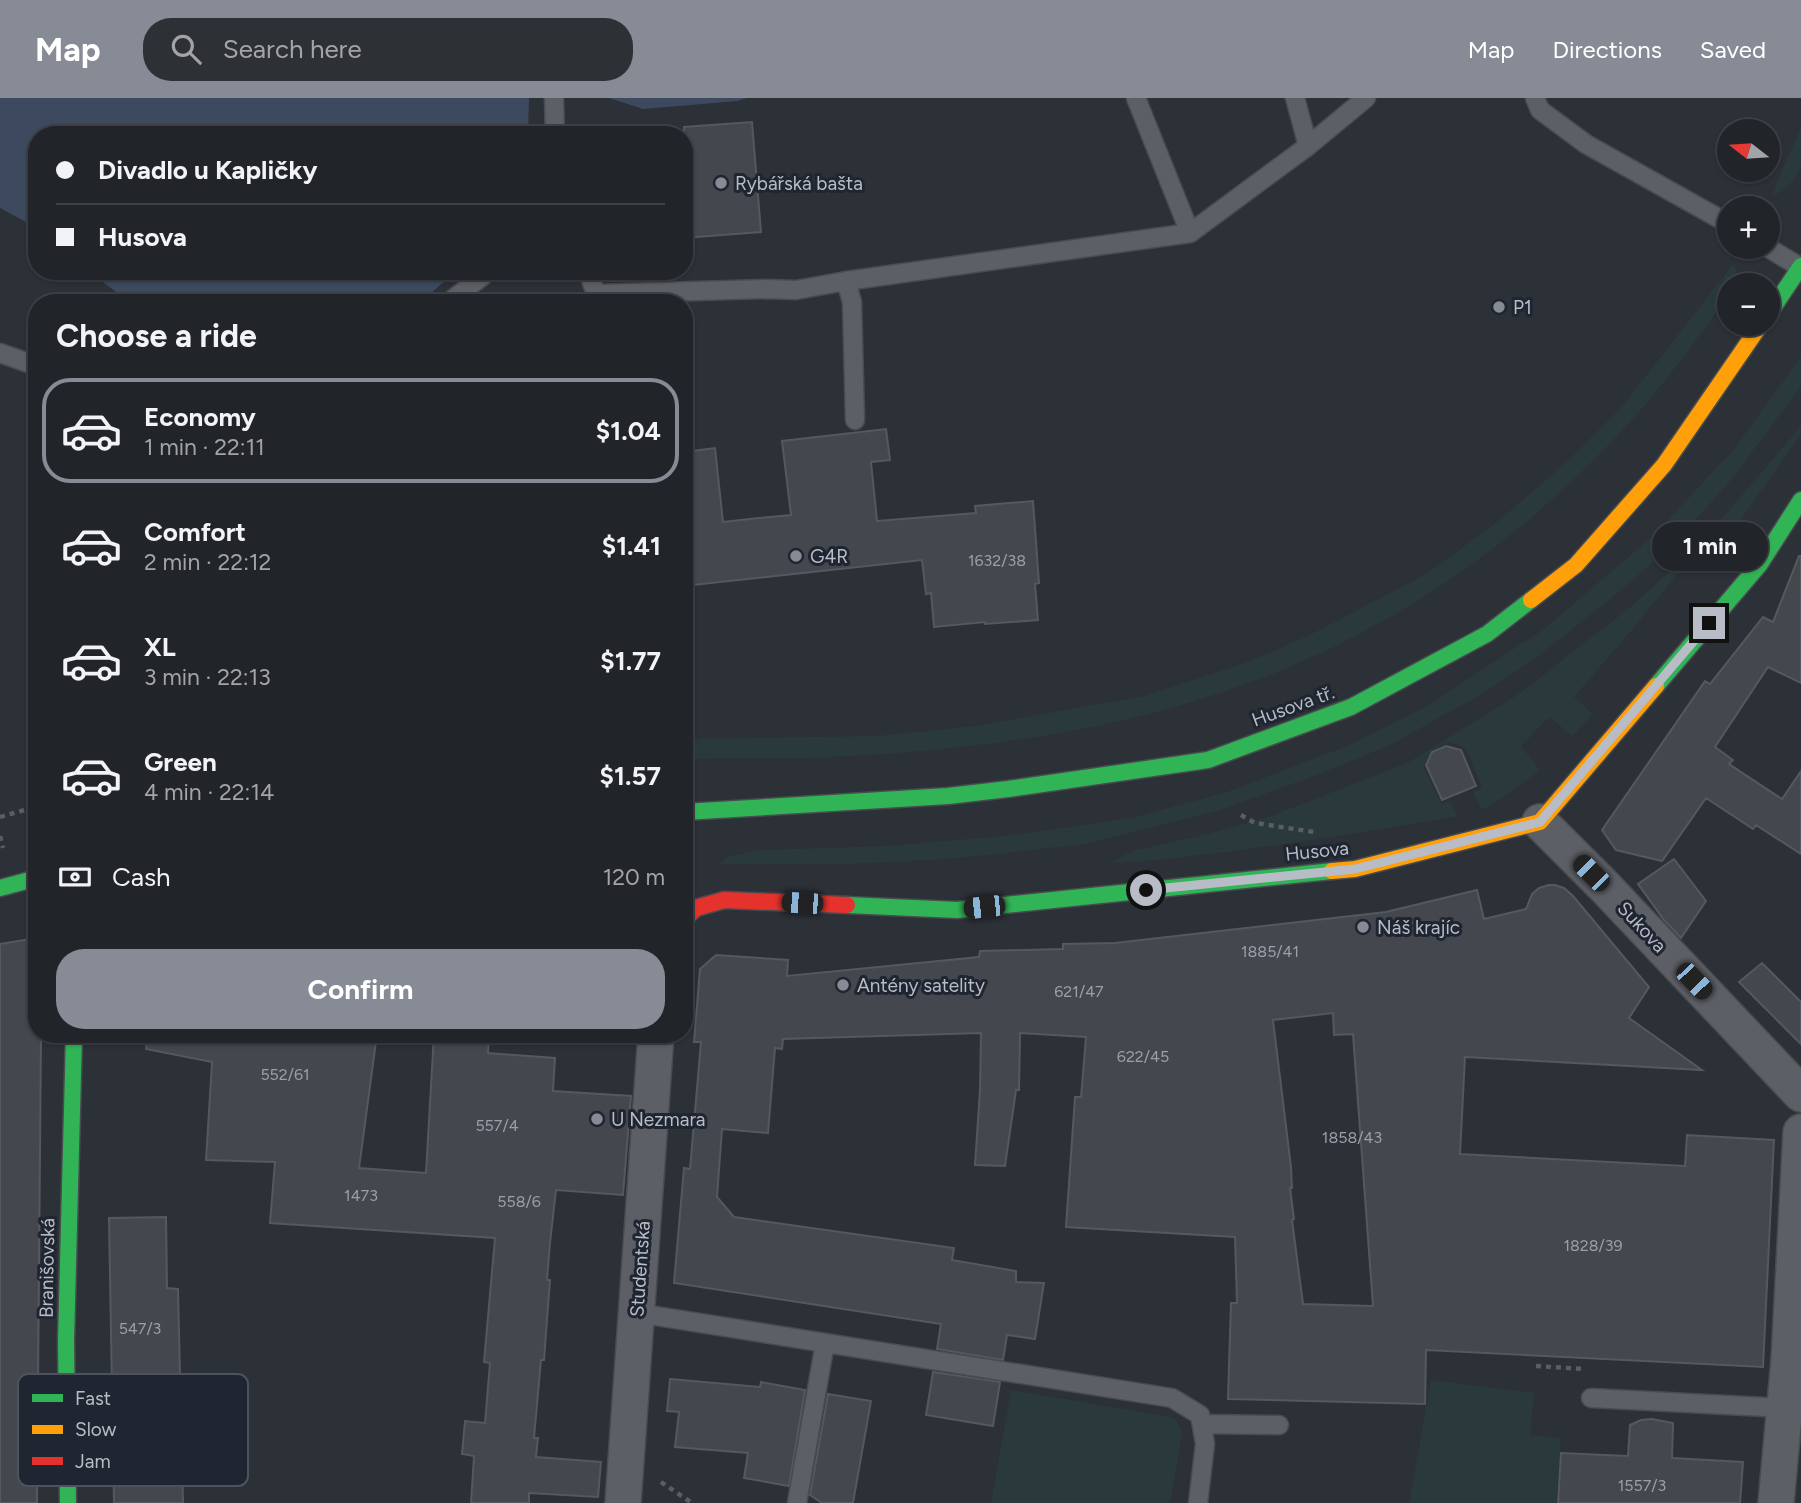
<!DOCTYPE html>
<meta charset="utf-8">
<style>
body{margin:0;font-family:Figtree,sans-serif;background:#2d3035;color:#f1f3f6;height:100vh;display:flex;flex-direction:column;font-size:26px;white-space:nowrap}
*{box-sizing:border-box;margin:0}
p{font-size:23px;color:#a2a4a8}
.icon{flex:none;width:38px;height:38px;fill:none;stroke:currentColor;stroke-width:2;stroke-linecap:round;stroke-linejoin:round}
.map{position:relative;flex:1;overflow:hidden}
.side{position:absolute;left:28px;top:196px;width:665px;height:749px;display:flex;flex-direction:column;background:#212429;border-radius:28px;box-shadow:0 2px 5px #0004,0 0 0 2px #3e4146}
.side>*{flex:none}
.banner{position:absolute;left:28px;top:28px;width:665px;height:154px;border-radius:28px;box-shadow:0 2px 5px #0004,0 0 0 2px #3e4146;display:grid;align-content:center;height:154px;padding:0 28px;background:#212429}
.needle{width:46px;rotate:287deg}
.fabs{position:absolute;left:1717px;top:21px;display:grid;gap:14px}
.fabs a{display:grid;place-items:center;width:63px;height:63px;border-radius:50%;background:#212429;box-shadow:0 2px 5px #0004,0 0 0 2px #3e4146;font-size:35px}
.end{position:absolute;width:32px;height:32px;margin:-16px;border:9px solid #b7bcc7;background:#111;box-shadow:0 0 0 4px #111}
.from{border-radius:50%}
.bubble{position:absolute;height:49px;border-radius:24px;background:#212429;box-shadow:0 2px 5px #0004,0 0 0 2px #3e4146;font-size:23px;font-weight:700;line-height:49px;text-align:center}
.car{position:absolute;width:21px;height:42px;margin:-21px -10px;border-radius:9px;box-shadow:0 0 5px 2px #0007;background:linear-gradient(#222 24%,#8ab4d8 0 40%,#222 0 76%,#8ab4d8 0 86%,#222 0)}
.banner b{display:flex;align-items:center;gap:24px;height:66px;font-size:26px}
.banner b+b{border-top:2px solid #3e4146}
.banner i{width:18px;height:18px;background:#f1f3f6}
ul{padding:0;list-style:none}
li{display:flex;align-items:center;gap:21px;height:105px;margin:0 14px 10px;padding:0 14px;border:4px solid transparent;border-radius:28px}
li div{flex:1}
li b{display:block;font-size:26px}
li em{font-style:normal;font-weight:700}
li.on{border-color:#868b95}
li>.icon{width:63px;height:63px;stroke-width:1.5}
h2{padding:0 28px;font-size:32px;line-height:84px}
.pay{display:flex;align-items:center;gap:18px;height:77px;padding:0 28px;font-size:26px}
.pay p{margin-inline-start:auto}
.button{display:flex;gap:14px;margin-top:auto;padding:14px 28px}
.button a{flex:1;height:80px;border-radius:28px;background:#868b95;color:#fff;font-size:28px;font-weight:700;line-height:80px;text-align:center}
header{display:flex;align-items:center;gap:42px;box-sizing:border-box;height:98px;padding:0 35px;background:#868b95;color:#fff}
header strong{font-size:33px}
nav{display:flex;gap:38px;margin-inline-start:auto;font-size:24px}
.search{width:490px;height:63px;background:#2d3035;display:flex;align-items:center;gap:18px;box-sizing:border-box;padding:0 24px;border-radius:28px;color:#a2a4a8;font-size:26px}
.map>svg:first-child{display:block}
.green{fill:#2a3a3c}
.water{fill:#3d495e}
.building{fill:#44484e;stroke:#54585f;stroke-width:2;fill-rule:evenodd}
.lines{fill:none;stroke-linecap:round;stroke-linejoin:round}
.lane-casing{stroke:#484b50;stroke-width:21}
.street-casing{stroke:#484b50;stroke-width:38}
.fast-casing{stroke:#484b50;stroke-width:19}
.slow-casing{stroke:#484b50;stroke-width:19}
.jam-casing{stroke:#484b50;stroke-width:19}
.path{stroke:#5a5e62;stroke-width:4.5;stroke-dasharray:5 5;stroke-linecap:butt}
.lane{stroke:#5c5f65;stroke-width:18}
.street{stroke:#5c5f65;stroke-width:35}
.fast{stroke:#30b455;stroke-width:16}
.slow{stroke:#ff9f0a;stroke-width:16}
.jam{stroke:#e5322d;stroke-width:16}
.route{stroke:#b7bcc7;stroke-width:9}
.poi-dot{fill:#868b95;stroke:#202631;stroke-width:2.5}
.labels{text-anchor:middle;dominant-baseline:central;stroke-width:6;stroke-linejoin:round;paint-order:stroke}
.number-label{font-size:16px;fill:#9a9fa9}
.poi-label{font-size:19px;fill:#b7bcc7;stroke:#202631;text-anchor:start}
.street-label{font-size:19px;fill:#b7bcc7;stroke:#202631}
.key{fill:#202631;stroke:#4d535e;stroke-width:2}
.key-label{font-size:19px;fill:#b7bcc7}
</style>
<header>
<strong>Map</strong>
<div class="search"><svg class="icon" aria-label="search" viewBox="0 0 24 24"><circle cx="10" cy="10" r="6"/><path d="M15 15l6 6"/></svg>Search here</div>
<nav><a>Map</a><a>Directions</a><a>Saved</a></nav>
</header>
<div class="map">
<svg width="1801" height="1405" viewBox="0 0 1801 1405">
<rect width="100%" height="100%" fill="#2c3037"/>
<path class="green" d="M 1801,30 C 1801,41 1801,53 1801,64 C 1799,78 1786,94 1773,97 L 1778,82 Z
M 1734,165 L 1736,173 L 1733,187 L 1729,187 C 1729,189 1730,191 1729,193 C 1726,204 1715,215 1709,224 C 1684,258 1659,292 1630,324 C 1543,420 1439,500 1321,555 C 1218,603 1106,631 994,645 C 932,653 868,658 806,660 C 765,661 725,660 684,661 L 684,641 L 877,638 L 976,628 L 1144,598 L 1245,565 L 1310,537 L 1428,475 L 1502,420 L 1571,360 L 1621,310 Z
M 1801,259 L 1801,288 L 1731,382 L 1690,428 L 1631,484 L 1537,559 L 1480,597 L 1390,647 L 1314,678 L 1220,712 L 1086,746 L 948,761 L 848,766 L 719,766 L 728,759 L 758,752 L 887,748 L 1014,737 L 1132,720 L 1227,694 L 1347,648 L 1427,608 L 1544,531 L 1653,438 L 1733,352 Z
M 1801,328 L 1801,336 L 1730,437 L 1716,428 L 1631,533 L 1574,599 L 1593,616 L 1573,638 L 1549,619 L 1521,648 L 1540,672 L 1505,698 L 1482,712 L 1473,694 L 1482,689 L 1465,649 L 1448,644 L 1431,653 L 1423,668 L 1442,707 L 1450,703 L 1458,718 C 1378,732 1298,745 1218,755 C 1182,759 1146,764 1110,765 L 1132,753 L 1207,736 L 1269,719 L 1409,664 L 1519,596 L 1633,507 L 1676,467 L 1725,417 Z
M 1431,1282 L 1534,1295 L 1530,1337 L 1561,1340 L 1556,1405 L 1409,1405 Z
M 1011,1292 L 1170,1319 C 1179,1323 1181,1327 1182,1337 L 1170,1405 L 991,1405 Z"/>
<path class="water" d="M 0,0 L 529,0 L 528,37 L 37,37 L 37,130 L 0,110 Z
M 609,0 L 747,0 L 737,3 L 643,11 Z
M 88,173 L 456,173 L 420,205 L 131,205 Z"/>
<path class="building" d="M 752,24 L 761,134 L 684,140 L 684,29 Z
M 886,331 L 890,362 L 871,364 L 877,423 L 976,415 L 975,408 L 1033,403 L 1039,485 L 1035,486 L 1038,522 L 985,526 L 985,524 L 934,529 L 931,495 L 926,496 L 922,462 L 684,488 L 684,354 L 715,350 L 723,424 L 759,420 L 791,417 L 782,343 Z
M 1799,458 L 1801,458 L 1801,585 L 1768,569 L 1715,649 L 1733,662 L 1729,666 L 1782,701 L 1801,673 L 1801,756 L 1756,727 L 1753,731 L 1706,700 L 1662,763 L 1616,752 L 1602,732 L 1705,583 L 1710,586 L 1763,519 L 1773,524 Z
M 1446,648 L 1461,652 L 1476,688 L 1442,702 L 1426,667 L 1432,654 Z
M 1674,761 L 1706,803 L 1681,840 L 1664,822 L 1638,786 Z
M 1549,787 L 1555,787 L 1564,790 L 1573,798 L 1649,889 L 1629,920 L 1702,972 L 1465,959 L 1460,1056 L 1685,1068 L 1687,1037 L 1774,1042 L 1763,1269 L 1426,1252 L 1425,1306 L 1228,1301 L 1231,1205 L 1237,1205 L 1235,1139 L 1066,1129 L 1075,999 L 1081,999 L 1086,939 L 1020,935 L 1019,992 L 1016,992 L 1005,1068 L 975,1067 L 980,992 L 981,935 L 783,941 L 782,951 L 775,950 L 768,1035 L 722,1031 L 717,1099 L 734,1119 L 954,1150 L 952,1162 L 1016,1173 L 1016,1184 L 1044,1185 L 1035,1241 L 1007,1237 L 1003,1262 L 937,1251 L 941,1226 L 674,1185 L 684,1070 L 690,1071 L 701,944 L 694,944 L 700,871 L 716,857 L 788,862 L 787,878 L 979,859 L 980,853 L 1063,851 L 1063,846 L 1115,845 L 1386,814 L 1477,792 L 1484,821 L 1526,811 L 1532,796 L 1539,790 ZM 1333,915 L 1334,937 L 1353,936 L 1373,1208 L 1303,1206 L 1292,1122 L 1294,1121 L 1290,1090 L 1292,1090 L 1291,1069 L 1273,922 Z
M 37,840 L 37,936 L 41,936 L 37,1405 L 0,1405 L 0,846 Z
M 1762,865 L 1801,904 L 1801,946 L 1739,884 Z
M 147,936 L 377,936 L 359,1070 L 426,1075 L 434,936 L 489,936 L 488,955 L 555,960 L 553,993 L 631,998 L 623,1097 L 556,1092 L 550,1145 L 547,1182 L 550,1182 L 544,1262 L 541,1262 L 534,1340 L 538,1340 L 536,1359 L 601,1364 L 598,1399 L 529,1395 L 529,1405 L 471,1405 L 474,1358 L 462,1356 L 465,1323 L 485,1325 L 490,1265 L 484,1264 L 495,1140 L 270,1125 L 275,1064 L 206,1062 L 212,964 L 146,951 Z
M 166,1119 L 167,1190 L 178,1191 L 183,1405 L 114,1405 L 109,1120 Z
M 933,1274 L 1000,1284 L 993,1328 L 926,1317 Z
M 670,1281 L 760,1289 L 761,1284 L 805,1292 L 789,1388 L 744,1380 L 748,1355 L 675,1349 L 679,1314 L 667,1313 Z
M 828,1296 L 871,1303 L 853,1405 L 822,1405 L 810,1397 Z
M 1652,1321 L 1673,1325 L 1672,1360 L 1743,1364 L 1740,1405 L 1558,1405 L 1561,1355 L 1628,1358 L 1630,1327 L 1641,1322 Z"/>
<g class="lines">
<g class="lane-casing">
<path id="lane" d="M 554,0 L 555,37
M 1136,0 L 1190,135
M 1295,0 L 1308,48
M 1535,0 L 1540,12 L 1586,46 L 1729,126
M 1767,149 L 1800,169
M 588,173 L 596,196 L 767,191 L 796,192 L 846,183 L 1190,135 L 1308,48 L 1366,0
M 846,183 L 852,204 L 855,322
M 448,205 L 489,173
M 0,255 L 37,268
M 637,1215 L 1172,1300 L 1200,1317 L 1205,1346 L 1198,1405
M 1591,1300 L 1785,1310
M 1202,1326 L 1279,1327
M 797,1405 L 825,1245"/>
</g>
<g class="street-casing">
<path id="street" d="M 1540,724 L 1605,789 L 1801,996
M 623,1405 L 656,936
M 1776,1405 L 1789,1262 L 1801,1034"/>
</g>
<g class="fast-casing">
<path id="fast" d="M 1768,217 L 1801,168
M 1656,588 L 1760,466 L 1801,402
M 684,714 L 948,698 L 1008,691 L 1208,662 L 1351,609 L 1487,536 L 1531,502
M 0,790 L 37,780
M 847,807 L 957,812 L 1332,773
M 68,1405 L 66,1243 L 74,936"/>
</g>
<g class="slow-casing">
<path id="slow" d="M 1531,502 L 1576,467 L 1664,367 L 1761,226
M 1332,773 L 1355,771 L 1540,724 L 1656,588"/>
</g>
<g class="jam-casing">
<path id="jam" d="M 684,821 L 696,810 L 724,802 L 847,807"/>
</g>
<path class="path" d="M 1241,717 L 1255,725 L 1314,734
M 0,719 L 28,711
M 0,738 L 3,750
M 1536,1268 L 1584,1271
M 661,1384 L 692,1405"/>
<use href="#lane" class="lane"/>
<use href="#street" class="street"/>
<use href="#fast" class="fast"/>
<use href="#slow" class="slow"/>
<use href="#jam" class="jam"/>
</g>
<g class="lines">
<path class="route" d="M 1146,792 L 1355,771 L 1540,724 L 1709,525"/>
</g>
<g class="poi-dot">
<circle cx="721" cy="85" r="7"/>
<circle cx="1499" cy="209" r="7"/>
<circle cx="796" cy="458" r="7"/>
<circle cx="1363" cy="829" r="7"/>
<circle cx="843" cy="887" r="7"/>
<circle cx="597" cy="1021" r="7"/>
</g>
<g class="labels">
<g class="number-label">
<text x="997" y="462">1632/38</text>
<text x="1270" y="853">1885/41</text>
<text x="1079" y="893">621/47</text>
<text x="1143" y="958">622/45</text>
<text x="285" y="976">552/61</text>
<text x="497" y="1027">557/4</text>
<text x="1352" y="1039">1858/43</text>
<text x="361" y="1097">1473</text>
<text x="519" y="1103">558/6</text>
<text x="1593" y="1147">1828/39</text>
<text x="140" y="1230">547/3</text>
<text x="1642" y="1387">1557/3</text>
</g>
<g class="poi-label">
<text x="735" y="85">Rybářská bašta</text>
<text x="1513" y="209">P1</text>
<text x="810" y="458">G4R</text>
<text x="1377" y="829">Náš krajíc</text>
<text x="857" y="887">Antény satelity</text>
<text x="611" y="1021">U Nezmara</text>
</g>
<g class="street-label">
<text transform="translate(1293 608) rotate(-20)">Husova tř.</text>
<text transform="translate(1317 753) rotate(-6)">Husova</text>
<text transform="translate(1642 829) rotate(47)">Sukova</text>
<text transform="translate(47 1170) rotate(-89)">Branišovská</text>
<text transform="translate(640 1171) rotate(-86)">Studentská</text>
</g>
</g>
<rect x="18" y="1276" width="230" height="112" rx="10" class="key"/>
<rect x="32" y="1296" width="31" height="8" fill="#30b455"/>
<rect x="32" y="1327" width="31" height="9" fill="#ff9f0a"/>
<rect x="32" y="1359" width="31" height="8" fill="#e5322d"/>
<g class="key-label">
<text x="75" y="1307">Fast</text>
<text x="75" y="1338">Slow</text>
<text x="75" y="1370">Jam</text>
</g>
</svg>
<div class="fabs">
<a><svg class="needle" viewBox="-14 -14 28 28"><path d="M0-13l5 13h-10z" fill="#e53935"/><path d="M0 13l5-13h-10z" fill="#a2a4a8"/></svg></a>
<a>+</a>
<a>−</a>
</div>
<i class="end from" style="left:1146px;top:792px"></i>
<i class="end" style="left:1709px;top:525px"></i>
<div class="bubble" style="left:1652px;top:424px;width:116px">1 min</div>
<i class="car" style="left:1591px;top:775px;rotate:315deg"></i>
<i class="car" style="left:802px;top:805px;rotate:273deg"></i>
<i class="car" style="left:984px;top:809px;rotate:264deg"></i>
<i class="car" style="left:1694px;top:883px;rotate:136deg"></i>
<div class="banner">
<b><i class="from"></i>Divadlo u Kapličky</b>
<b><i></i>Husova</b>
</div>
<section class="side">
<h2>Choose a ride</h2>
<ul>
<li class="on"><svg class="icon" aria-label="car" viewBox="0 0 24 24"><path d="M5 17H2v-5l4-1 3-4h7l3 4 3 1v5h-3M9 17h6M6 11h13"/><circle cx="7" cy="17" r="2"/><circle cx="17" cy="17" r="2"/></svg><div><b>Economy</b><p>1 min · 22:11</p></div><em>$1.04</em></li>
<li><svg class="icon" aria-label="car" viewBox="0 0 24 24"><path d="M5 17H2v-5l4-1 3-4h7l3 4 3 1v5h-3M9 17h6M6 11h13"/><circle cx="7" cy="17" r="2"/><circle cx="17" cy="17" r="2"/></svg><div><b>Comfort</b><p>2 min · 22:12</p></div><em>$1.41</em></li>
<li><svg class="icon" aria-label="car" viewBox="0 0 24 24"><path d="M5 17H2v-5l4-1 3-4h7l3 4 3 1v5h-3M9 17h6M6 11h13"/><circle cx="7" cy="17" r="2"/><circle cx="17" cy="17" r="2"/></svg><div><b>XL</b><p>3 min · 22:13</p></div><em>$1.77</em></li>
<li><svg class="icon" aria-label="car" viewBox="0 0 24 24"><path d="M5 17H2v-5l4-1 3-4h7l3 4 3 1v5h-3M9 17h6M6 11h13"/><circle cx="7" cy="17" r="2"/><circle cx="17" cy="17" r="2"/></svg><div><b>Green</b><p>4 min · 22:14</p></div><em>$1.57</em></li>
</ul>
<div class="pay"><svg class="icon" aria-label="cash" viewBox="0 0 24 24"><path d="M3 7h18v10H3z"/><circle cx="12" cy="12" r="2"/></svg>Cash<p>120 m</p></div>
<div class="button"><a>Confirm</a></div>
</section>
</div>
